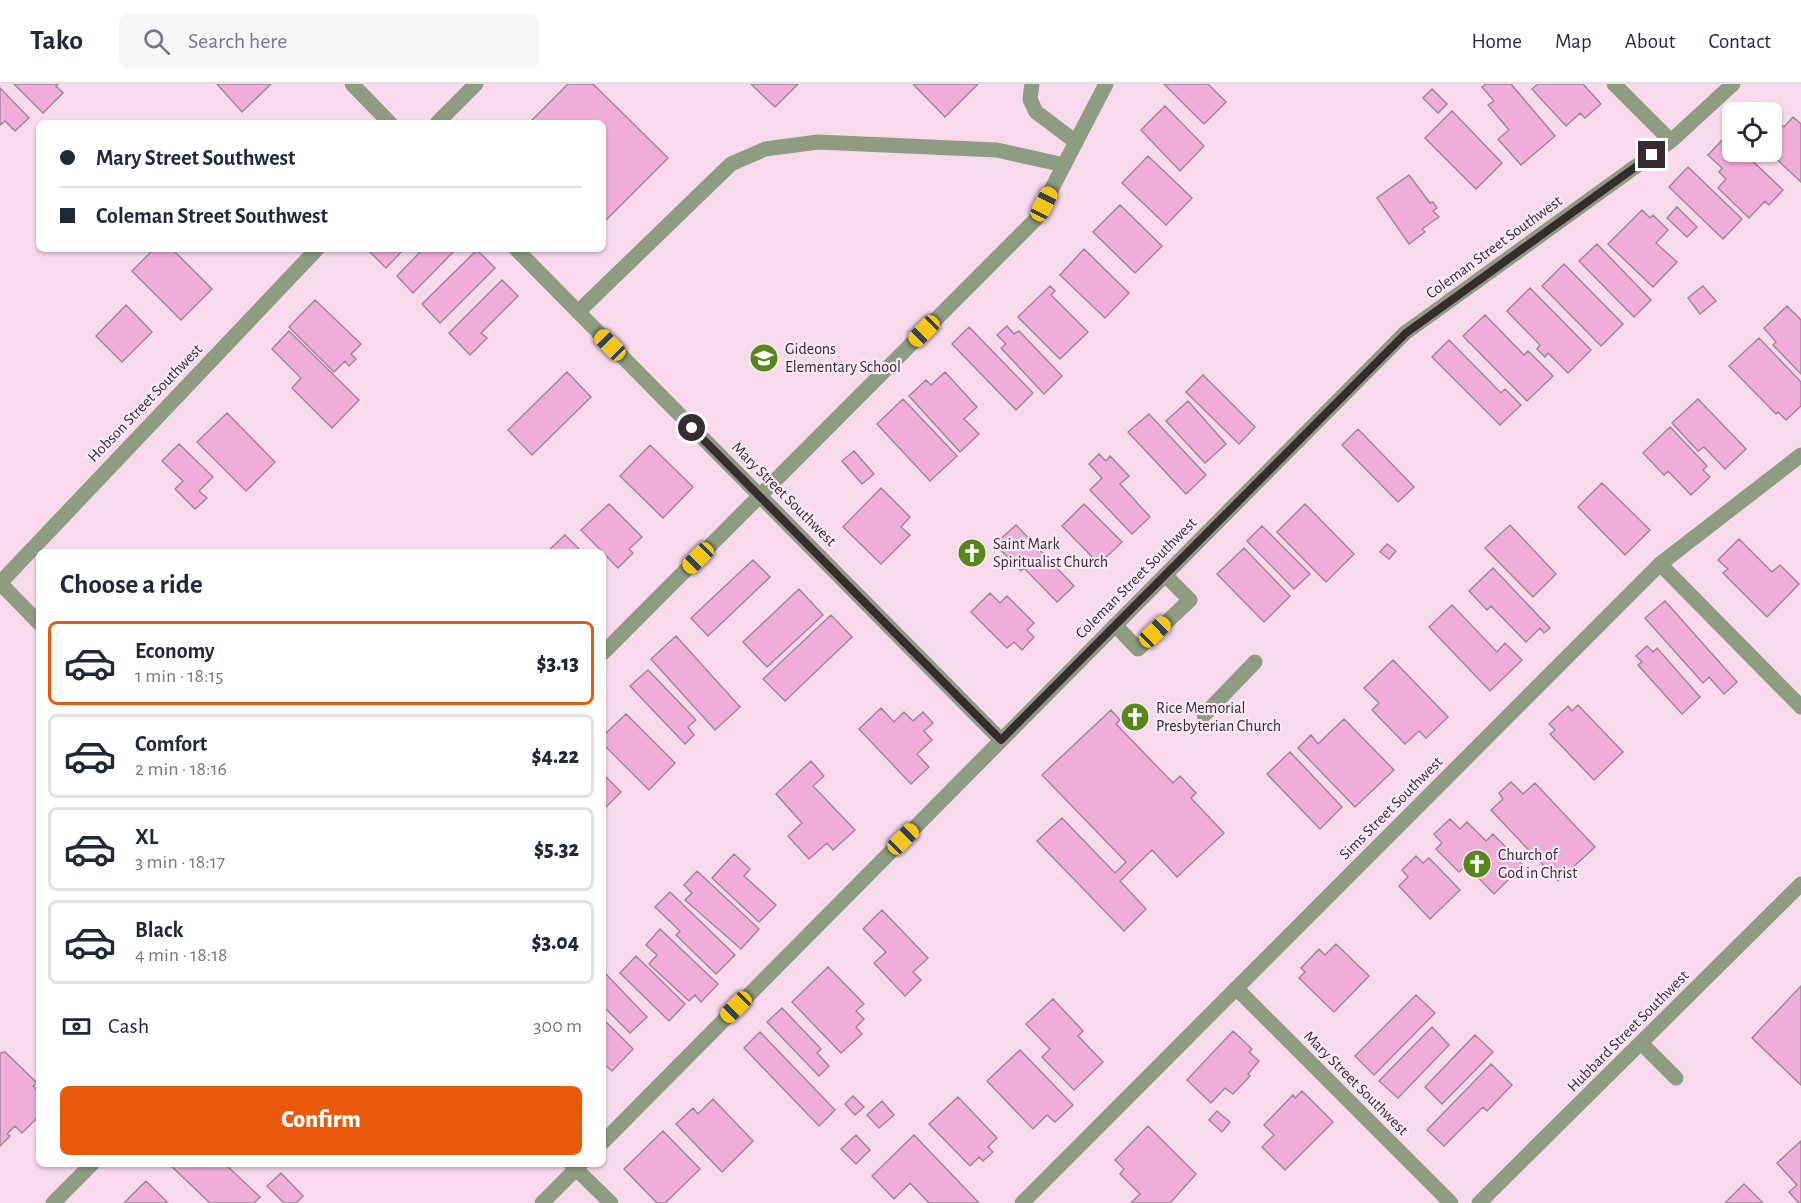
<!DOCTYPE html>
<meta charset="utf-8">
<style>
body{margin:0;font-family:"Alegreya Sans",sans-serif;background:#f6f6f7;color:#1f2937;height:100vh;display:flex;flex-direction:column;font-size:22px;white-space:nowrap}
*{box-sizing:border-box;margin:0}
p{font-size:20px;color:#747a83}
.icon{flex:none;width:33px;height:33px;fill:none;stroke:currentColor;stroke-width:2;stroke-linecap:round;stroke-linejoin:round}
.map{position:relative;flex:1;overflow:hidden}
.drawer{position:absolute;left:36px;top:465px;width:570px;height:618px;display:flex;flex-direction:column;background:#fff;border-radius:9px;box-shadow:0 2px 4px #0004}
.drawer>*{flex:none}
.top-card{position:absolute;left:36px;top:36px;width:570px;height:132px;border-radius:9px;box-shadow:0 2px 4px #0004;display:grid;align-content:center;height:132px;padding:0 24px;background:#fff}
.fabs{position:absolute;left:1722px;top:18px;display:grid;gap:12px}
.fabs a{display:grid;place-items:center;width:60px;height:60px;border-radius:9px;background:#fff;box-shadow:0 2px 4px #0004;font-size:30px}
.end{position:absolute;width:27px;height:27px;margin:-14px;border:8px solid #372b32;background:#fff;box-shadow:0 0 0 3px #fff}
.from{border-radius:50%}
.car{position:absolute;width:18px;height:36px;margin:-18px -9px;border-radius:8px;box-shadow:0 0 4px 2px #0007;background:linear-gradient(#f5c518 24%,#345 0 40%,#f5c518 0 76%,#345 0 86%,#f5c518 0)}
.top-card b{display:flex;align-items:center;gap:21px;height:57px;font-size:22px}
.top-card b+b{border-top:2px solid #e0e1e3}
.top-card i{width:15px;height:15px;background:#1f2937}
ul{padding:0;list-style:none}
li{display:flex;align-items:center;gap:18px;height:84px;margin:0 12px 9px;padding:0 12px;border:3px solid #e0e1e3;border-radius:9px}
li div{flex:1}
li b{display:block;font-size:22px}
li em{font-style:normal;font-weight:800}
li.active{border-color:#ea580c}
li>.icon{width:54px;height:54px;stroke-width:1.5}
h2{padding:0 24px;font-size:27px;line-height:72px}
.pay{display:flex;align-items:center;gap:15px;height:66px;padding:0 24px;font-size:22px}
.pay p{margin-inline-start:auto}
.action{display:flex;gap:12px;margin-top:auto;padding:12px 24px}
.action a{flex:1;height:69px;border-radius:9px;background:#ea580c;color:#fff;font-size:24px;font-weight:800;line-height:69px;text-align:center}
header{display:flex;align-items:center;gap:36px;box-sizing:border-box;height:84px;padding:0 30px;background:#fff;border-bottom:2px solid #e0e1e3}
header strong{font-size:28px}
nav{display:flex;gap:33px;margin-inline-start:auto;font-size:21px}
.search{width:420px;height:54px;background:#f6f6f7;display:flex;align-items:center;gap:15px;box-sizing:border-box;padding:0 21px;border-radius:9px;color:#747a83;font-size:22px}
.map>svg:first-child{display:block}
.building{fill:#f1aeda;stroke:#a28698;stroke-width:1.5}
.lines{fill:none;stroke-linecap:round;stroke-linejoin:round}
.service{stroke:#8e9c81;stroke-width:15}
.minor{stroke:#8e9c81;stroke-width:15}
.route{stroke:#372b32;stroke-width:8}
.labels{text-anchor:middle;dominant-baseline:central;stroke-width:4.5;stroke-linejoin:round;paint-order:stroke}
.street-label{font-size:16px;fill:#372b32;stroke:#feebf7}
.poi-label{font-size:16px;fill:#372b32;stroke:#feebf7;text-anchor:start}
</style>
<header>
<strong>Tako</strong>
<div class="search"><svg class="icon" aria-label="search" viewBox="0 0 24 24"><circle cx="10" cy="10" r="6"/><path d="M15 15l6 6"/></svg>Search here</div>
<nav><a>Home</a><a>Map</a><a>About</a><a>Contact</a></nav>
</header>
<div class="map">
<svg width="1801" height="1119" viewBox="0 0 1801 1119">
<rect width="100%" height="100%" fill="#f9daed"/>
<path class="building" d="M 14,0 L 58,0 L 56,2 L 63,9 L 43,29 Z
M 217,0 L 271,0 L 242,28 Z
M 568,0 L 593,0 L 668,74 L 603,139 L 603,39 L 529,39 Z
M 751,0 L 798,0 L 775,23 Z
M 913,0 L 978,0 L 945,33 Z
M 1164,0 L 1208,0 L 1226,18 L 1204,40 Z
M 1486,0 L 1511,0 L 1555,52 L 1521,81 L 1498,55 L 1509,46 L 1488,21 L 1494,17 L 1482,3 Z
M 1538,0 L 1583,0 L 1601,20 L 1585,34 L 1580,29 L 1566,42 L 1532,5 Z
M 0,4 L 29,34 L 15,47 L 5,37 L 0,41 Z
M 1432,5 L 1447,20 L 1438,29 L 1423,14 Z
M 1165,22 L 1204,62 L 1180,87 L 1141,46 Z
M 1452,27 L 1502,79 L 1476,105 L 1425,54 Z
M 1793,33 L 1801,40 L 1801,98 L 1769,68 L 1772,68 L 1772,42 L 1777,36 L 1784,43 Z
M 1727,51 L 1732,57 L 1732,68 L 1743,68 L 1783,106 L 1769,121 L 1765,117 L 1749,134 L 1718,104 L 1726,95 L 1719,88 L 1722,84 L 1708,71 Z
M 1148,72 L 1192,114 L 1166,141 L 1122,99 Z
M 1688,83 L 1742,135 L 1723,155 L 1669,103 Z
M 1409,91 L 1430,119 L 1433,118 L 1437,124 L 1433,127 L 1439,133 L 1422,145 L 1425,148 L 1409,160 L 1377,114 Z
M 1120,121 L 1162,162 L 1135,189 L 1093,148 Z
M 1677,123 L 1697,143 L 1687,153 L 1667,134 Z
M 1642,126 L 1650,134 L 1653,131 L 1668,146 L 1656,159 L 1677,178 L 1653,203 L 1608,160 Z
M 1597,160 L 1651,216 L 1634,233 L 1579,177 Z
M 154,165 L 172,165 L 212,205 L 181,236 L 132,187 Z
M 372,165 L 404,165 L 386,184 L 370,168 Z
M 423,165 L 456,165 L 413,209 L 397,192 Z
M 1084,165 L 1129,209 L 1105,234 L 1060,191 Z
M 477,166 L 495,184 L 440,239 L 422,220 Z
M 1564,180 L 1623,240 L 1601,262 L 1542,202 Z
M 502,196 L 518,212 L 481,249 L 487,254 L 470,271 L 449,249 Z
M 1050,202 L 1055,207 L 1051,211 L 1088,248 L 1060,275 L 1018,233 Z
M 1703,202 L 1716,217 L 1700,230 L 1688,214 Z
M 1530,204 L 1591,266 L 1568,289 L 1548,269 L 1545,273 L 1537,265 L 1540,261 L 1507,227 Z
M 315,216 L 361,260 L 351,270 L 356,275 L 349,282 L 345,277 L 334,288 L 289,243 Z
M 126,221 L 152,248 L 122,278 L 96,252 Z
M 1787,222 L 1801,236 L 1801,290 L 1773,261 L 1776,258 L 1764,244 Z
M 1485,231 L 1524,271 L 1528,267 L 1553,292 L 1527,317 L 1463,252 Z
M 1007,242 L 1014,250 L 1019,247 L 1062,292 L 1044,310 L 1001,264 L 1006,260 L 997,251 Z
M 969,243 L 1033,309 L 1016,326 L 952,260 Z
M 289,247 L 359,316 L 332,344 L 292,304 L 301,294 L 272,265 Z
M 1759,254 L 1801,298 L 1801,322 L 1786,336 L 1778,328 L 1776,330 L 1729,282 Z
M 1449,256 L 1501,309 L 1505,305 L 1521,321 L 1500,341 L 1432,273 Z
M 567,288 L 591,313 L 532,371 L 508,346 Z
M 945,288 L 977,323 L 964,335 L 979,350 L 960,368 L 909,312 L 926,296 L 931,301 Z
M 1203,291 L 1255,343 L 1239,360 L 1186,308 Z
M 903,315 L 957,372 L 930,397 L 877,340 Z
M 1698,315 L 1746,365 L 1725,385 L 1704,363 L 1698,367 L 1672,339 Z
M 1188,317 L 1226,360 L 1205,379 L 1166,337 Z
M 227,329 L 275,378 L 246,407 L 197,358 Z
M 1149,330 L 1206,391 L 1186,410 L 1128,348 Z
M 1670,343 L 1707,382 L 1703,386 L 1710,393 L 1691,411 L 1668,387 L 1664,391 L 1643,369 Z
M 1358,345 L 1414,403 L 1398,418 L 1342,361 Z
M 179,360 L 213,393 L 199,407 L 207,414 L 195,425 L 175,405 L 183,397 L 162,377 Z
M 650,361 L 693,403 L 663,434 L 620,392 Z
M 854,367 L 874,390 L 862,400 L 842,377 Z
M 1099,370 L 1106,377 L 1110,372 L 1129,392 L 1120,400 L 1150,433 L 1132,450 L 1090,406 L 1102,394 L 1089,380 Z
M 1602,399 L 1650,446 L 1625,471 L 1578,423 Z
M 881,404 L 910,433 L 901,443 L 910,451 L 881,480 L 843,443 Z
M 609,420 L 642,453 L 629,465 L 633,469 L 618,484 L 581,446 Z
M 1084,420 L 1122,458 L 1099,480 L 1062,442 Z
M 1305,420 L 1354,470 L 1326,498 L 1277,448 Z
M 1016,441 L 1074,502 L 1057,518 L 1024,484 L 1021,487 L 995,460 Z
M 1510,441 L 1556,490 L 1533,513 L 1485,464 Z
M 1262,442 L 1310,490 L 1294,505 L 1247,457 Z
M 565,451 L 582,468 L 547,468 Z
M 1739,455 L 1772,488 L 1780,481 L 1799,500 L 1767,533 L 1723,489 L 1728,485 L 1718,476 Z
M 1387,460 L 1396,467 L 1389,475 L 1380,468 Z
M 1244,464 L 1290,512 L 1264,538 L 1217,490 Z
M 753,476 L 770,493 L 708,552 L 691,534 Z
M 1493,484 L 1550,544 L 1544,549 L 1540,544 L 1526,558 L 1491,522 L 1487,526 L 1469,507 Z
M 799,505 L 823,531 L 767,583 L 743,558 Z
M 990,509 L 1000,519 L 1007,512 L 1034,539 L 1027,546 L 1034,553 L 1022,566 L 1014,558 L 1007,564 L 971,528 Z
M 1665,517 L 1737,598 L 1724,610 L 1709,593 L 1703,599 L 1645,534 Z
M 1452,521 L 1497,568 L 1505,559 L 1522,576 L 1490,607 L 1429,543 Z
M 831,531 L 852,553 L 785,617 L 763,595 Z
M 676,552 L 740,623 L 715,646 L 651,575 Z
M 1647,562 L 1653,568 L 1657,564 L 1700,613 L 1682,630 L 1638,581 L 1642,578 L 1636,572 Z
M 1393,576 L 1448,633 L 1426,654 L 1419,647 L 1405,660 L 1372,626 L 1379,619 L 1364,604 Z
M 648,586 L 696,636 L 688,643 L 694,651 L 685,660 L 630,602 Z
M 1578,621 L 1623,668 L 1594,696 L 1550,650 L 1555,646 L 1549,640 L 1568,622 L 1572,627 Z
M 881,624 L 894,638 L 904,628 L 913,637 L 923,628 L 933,639 L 924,647 L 932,656 L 917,670 L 929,683 L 911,700 L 859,645 Z
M 1111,626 L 1120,636 L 1116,640 L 1173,699 L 1180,692 L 1196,709 L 1191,714 L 1224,749 L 1177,793 L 1152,766 L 1120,797 L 1146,825 L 1124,847 L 1037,757 L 1062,734 L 1115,789 L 1126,778 L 1042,691 Z
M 626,630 L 675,679 L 649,706 L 603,660 L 603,652 Z
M 1344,635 L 1394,686 L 1355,723 L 1298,664 L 1311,651 L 1318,660 Z
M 1290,668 L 1342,723 L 1320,745 L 1267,690 Z
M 811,677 L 824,692 L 813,702 L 855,746 L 833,766 L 827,759 L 809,775 L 788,752 L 802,739 L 776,710 Z
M 603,690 L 621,708 L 603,726 Z
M 1511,698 L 1523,710 L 1535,699 L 1595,763 L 1558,797 L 1491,726 L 1503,715 L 1499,709 Z
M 1450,735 L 1460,745 L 1467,738 L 1486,757 L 1493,750 L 1523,781 L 1494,810 L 1466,781 L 1459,788 L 1436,765 L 1442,759 L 1434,750 Z
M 734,770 L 750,785 L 744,792 L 776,821 L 759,838 L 712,794 Z
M 1416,772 L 1423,779 L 1429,774 L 1460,806 L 1430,835 L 1399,802 L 1408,793 L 1402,786 Z
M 697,787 L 759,845 L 741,865 L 685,816 L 692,809 L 684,801 Z
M 670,808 L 735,871 L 716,890 L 676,851 L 680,847 L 655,823 Z
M 882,826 L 928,874 L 913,888 L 921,896 L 905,912 L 874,879 L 886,868 L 863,845 Z
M 660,845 L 718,900 L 701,918 L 695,911 L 689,917 L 649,880 L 657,871 L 646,861 Z
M 1336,860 L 1369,892 L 1334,928 L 1299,894 L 1305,888 L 1301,884 L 1319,865 L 1325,871 Z
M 636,872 L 685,920 L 669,937 L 620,889 Z
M 828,883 L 864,920 L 856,927 L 864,935 L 856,943 L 862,950 L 841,969 L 792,918 Z
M 603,887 L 647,933 L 630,949 L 603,922 Z
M 1801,902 L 1801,1001 L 1752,954 Z
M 1416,911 L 1435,929 L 1374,991 L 1355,972 Z
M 1053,915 L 1083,947 L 1078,952 L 1103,978 L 1074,1006 L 1042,973 L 1050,965 L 1026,940 Z
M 782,924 L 821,965 L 817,969 L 829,982 L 819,992 L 767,938 Z
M 603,935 L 633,965 L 612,987 L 603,979 Z
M 1432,943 L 1449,961 L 1398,1014 L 1379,997 Z
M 1233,947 L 1252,965 L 1249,968 L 1259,977 L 1248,990 L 1250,992 L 1233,1010 L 1225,1004 L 1211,1019 L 1187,996 Z
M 760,948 L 835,1026 L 819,1042 L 744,964 Z
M 1475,951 L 1493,968 L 1442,1020 L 1425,1003 Z
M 1020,966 L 1073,1021 L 1055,1038 L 1047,1031 L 1033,1045 L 987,997 Z
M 5,968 L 37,999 L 33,1002 L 39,1008 L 39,1032 L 22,1049 L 15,1042 L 7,1050 L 10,1052 L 0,1062 L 0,969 Z
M 1491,980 L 1512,1001 L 1487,1027 L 1483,1023 L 1444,1062 L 1427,1046 Z
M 1302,1007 L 1333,1038 L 1285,1086 L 1262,1063 L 1274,1051 L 1264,1041 L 1293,1011 L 1295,1014 Z
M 853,1012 L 864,1023 L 855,1031 L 845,1020 Z
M 958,1013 L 997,1054 L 988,1063 L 993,1068 L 983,1077 L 979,1073 L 970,1082 L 929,1040 Z
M 713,1015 L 753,1057 L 722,1088 L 676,1040 L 693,1024 L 698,1030 Z
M 882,1017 L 894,1031 L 879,1044 L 867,1031 Z
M 1217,1027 L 1230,1038 L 1222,1048 L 1209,1036 Z
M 1148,1042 L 1196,1090 L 1170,1119 L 1131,1119 L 1140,1110 L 1120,1090 L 1124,1085 L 1115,1076 Z
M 663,1047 L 700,1085 L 665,1119 L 657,1119 L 624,1085 Z
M 856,1051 L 870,1066 L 856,1080 L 841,1065 Z
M 914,1051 L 979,1119 L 929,1119 L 910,1099 L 894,1115 L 872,1092 Z
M 1801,1057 L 1801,1119 L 1799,1119 L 1789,1108 L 1797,1101 L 1777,1079 Z
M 169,1080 L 225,1080 L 260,1113 L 254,1119 L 210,1119 Z
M 281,1089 L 303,1112 L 296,1119 L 284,1119 L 267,1102 Z
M 146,1097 L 168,1119 L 124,1119 Z
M 1744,1100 L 1763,1119 L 1725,1119 Z"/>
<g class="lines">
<path class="service" d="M 1032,0 L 1030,15 L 1036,28 L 1076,58
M 578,228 L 731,80 L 765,65 L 818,58 L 997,66 L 1064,81
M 1115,541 L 1138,565 L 1190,516 L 1165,491
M 1204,631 L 1255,578
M 1641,959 L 1676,994"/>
<path class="minor" d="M 352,0 L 390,39
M 1614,0 L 1671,57
M 437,39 L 476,0
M 516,165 L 1001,656
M 1660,480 L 1801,623
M 0,499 L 317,165
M 0,499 L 39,539
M 603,569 L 1036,135 L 1106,0
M 1236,904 L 1451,1119
M 603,1058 L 1405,249 L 1671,57 L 1733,0
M 571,1080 L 611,1119
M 53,1119 L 92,1080
M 542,1119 L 581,1080
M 1022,1119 L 1660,480 L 1801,371
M 1479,1119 L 1801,800"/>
</g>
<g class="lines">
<path class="route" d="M 692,344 L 1001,656 L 1406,249 L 1652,71"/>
</g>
<defs>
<g id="school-disc" transform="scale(1.5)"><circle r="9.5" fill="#588719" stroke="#feebf7"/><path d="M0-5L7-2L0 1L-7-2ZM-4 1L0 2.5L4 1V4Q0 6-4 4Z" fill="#fff"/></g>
<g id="church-disc" transform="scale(1.5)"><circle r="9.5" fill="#588719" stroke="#feebf7"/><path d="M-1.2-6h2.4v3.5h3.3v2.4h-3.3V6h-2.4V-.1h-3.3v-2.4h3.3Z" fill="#fff"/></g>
</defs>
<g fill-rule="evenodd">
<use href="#school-disc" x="764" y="274"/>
<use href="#church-disc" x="972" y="469"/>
<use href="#church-disc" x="1135" y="633"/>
<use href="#church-disc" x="1477" y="780"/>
</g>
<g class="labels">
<g class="street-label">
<text transform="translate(1494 163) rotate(-36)">Coleman Street Southwest</text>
<text transform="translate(145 319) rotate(-46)">Hobson Street Southwest</text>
<text transform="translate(784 410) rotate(45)">Mary Street Southwest</text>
<text transform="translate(1136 494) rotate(-45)">Coleman Street Southwest</text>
<text transform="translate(1391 724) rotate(-45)">Sims Street Southwest</text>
<text transform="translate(1628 947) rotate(-45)">Hubbard Street Southwest</text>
<text transform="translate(1356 999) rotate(45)">Mary Street Southwest</text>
</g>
<g class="poi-label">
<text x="785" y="265">Gideons<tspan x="785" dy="18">Elementary School</tspan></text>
<text x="993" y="460">Saint Mark<tspan x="993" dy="18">Spiritualist Church</tspan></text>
<text x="1156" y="624">Rice Memorial<tspan x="1156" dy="18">Presbyterian Church</tspan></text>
<text x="1498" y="771">Church of<tspan x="1498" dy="18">God in Christ</tspan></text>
</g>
</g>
</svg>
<div class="fabs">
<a><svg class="icon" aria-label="locate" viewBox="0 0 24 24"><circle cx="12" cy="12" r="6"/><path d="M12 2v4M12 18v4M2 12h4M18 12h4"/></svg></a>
</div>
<i class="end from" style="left:692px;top:344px"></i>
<i class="end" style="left:1652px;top:71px"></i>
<i class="car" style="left:1044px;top:120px;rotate:27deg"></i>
<i class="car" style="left:924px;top:247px;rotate:225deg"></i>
<i class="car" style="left:610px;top:261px;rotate:315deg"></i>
<i class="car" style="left:698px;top:474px;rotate:225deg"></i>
<i class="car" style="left:1155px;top:548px;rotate:46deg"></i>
<i class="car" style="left:903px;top:755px;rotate:45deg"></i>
<i class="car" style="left:736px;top:923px;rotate:225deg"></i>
<div class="top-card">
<b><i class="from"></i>Mary Street Southwest</b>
<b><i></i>Coleman Street Southwest</b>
</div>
<section class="drawer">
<h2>Choose a ride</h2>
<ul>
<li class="active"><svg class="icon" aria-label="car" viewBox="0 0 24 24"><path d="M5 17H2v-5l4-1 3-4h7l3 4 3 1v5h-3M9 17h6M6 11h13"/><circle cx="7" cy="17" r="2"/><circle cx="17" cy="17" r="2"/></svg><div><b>Economy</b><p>1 min · 18:15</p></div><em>$3.13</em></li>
<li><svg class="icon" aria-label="car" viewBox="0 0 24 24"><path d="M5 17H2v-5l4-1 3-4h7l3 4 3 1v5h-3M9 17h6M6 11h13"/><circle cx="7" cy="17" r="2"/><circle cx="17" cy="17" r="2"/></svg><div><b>Comfort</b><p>2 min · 18:16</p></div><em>$4.22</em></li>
<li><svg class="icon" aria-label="car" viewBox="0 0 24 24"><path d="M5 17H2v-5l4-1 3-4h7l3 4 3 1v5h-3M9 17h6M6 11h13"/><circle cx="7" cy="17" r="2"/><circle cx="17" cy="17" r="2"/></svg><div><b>XL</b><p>3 min · 18:17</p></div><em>$5.32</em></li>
<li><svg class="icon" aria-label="car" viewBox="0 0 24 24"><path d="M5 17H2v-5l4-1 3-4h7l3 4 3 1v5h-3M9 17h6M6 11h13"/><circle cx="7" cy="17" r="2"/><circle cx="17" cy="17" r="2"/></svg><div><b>Black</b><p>4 min · 18:18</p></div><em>$3.04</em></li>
</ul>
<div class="pay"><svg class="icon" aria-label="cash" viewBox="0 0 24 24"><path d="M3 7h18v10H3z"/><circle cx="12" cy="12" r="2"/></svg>Cash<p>300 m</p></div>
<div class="action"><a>Confirm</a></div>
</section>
</div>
